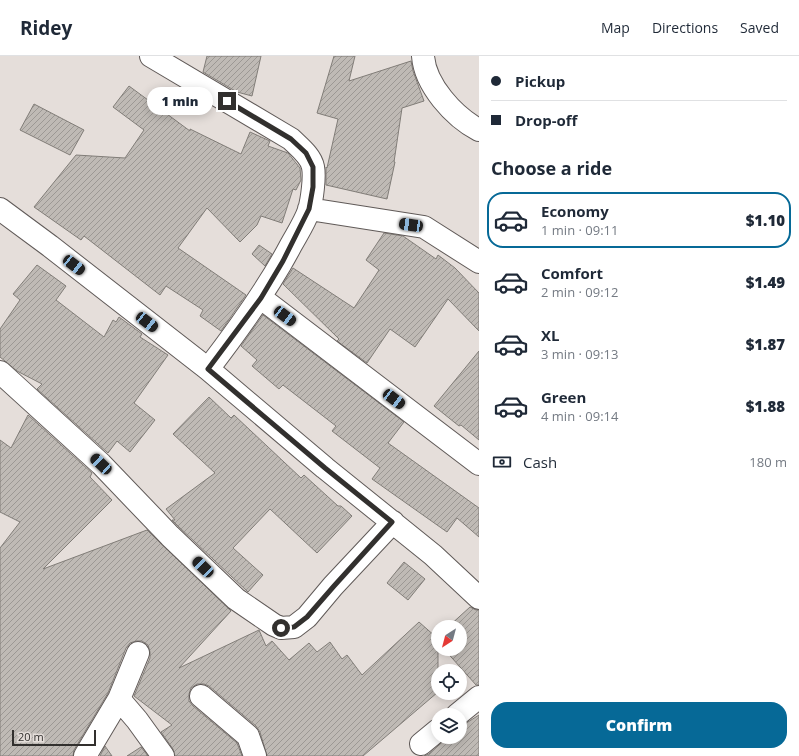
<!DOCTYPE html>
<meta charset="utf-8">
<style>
body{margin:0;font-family:"Open Sans",sans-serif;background:#f6f6f7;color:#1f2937;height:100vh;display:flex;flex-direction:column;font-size:15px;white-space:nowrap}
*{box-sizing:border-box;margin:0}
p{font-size:13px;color:#747a83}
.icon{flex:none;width:22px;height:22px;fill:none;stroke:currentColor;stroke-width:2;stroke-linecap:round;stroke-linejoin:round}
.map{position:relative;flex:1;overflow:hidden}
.drawer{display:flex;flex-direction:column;background:#fff;width:320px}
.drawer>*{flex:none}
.guide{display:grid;align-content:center;height:88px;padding:0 12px;background:#fff}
.needle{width:26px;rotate:216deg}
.tools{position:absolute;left:431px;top:564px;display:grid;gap:8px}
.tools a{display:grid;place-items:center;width:36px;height:36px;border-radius:50%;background:#fff;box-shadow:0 2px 10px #0003;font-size:20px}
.scale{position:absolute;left:12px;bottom:10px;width:84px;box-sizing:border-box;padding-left:4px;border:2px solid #32302e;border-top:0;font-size:11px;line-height:14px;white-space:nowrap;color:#32302e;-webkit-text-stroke:3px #e5deda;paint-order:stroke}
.end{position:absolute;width:18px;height:18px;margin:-9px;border:5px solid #32302e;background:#fff;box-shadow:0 0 0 2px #fff}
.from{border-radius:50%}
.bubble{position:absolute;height:28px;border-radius:14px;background:#fff;box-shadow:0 2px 10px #0003;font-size:13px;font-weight:800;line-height:28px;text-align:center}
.car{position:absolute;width:12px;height:24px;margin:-12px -6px;border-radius:5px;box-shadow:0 0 3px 1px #0007;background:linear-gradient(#222 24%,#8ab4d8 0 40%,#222 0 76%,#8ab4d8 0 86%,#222 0)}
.guide b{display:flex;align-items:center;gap:14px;height:38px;font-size:15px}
.guide b+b{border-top:1px solid #e0e1e3}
.guide i{width:10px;height:10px;background:#1f2937}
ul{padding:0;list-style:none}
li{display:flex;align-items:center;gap:12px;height:56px;margin:0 8px 6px;padding:0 4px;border:2px solid transparent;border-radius:16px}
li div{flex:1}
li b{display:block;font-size:15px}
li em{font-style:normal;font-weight:800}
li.on{border-color:#066997}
li>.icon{width:36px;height:36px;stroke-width:1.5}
h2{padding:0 12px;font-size:18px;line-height:48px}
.pay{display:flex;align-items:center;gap:10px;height:44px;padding:0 12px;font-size:15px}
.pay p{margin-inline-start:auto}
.button{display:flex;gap:8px;margin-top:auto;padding:8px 12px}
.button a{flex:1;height:46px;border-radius:16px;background:#066997;color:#fff;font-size:16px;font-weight:800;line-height:46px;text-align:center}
header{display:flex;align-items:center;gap:24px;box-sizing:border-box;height:56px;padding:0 20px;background:#fff;border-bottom:1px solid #e0e1e3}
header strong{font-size:19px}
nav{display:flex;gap:22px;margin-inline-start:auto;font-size:14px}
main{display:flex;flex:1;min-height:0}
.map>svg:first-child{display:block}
.building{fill:url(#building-hatch);stroke:#817d78}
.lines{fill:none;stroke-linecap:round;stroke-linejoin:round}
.minor-casing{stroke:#605a58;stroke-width:24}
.minor{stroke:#fff;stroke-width:22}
.route{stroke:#32302e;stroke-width:5}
</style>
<header>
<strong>Ridey</strong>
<nav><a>Map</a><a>Directions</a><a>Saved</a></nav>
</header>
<main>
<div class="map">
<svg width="479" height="700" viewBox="0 0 479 700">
<defs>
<pattern id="building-hatch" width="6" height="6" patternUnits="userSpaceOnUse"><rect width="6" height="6" fill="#bfbab5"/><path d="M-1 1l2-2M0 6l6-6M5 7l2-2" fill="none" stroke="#9c9894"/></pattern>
</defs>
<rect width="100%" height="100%" fill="#e5deda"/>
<path class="building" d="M 207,0 L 261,0 L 252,40 L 237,36 L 203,16 Z
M 334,0 L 355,0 L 349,25 L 411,5 L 413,15 L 424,45 L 402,52 L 394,106 L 395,106 L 387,143 L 326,129 L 326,111 L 327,112 L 338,63 L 317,57 Z
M 129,30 L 190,75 L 190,73 L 241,98 L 250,76 L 270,85 L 268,90 L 288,97 L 300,112 L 301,124 L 296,134 L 293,133 L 282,167 L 261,160 L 257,169 L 240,186 L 207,152 L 178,192 L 246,239 L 221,275 L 200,260 L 203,254 L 166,230 L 160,239 L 84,180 L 81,184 L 34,151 L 76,99 L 125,102 L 144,74 L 113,51 Z
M 34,48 L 84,74 L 70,99 L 20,74 Z
M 384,177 L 403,180 L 436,203 L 438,199 L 455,212 L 479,237 L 479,275 L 448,243 L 415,291 L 390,273 L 367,307 L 337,285 L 339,283 L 283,228 L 293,212 L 354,252 L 379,214 L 366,204 Z
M 259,189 L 272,198 L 265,210 L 252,198 Z
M 37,209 L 66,230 L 56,244 L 104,281 L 113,264 L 116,266 L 119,261 L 142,278 L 140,281 L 168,299 L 134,347 L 155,364 L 130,396 L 117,385 L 108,397 L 37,333 L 42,328 L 17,315 L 0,301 L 0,273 L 20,244 L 13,238 Z
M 263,259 L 404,366 L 388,387 L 479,452 L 479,481 L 457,462 L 447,476 L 372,423 L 380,412 L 332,375 L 336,370 L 283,329 L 279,333 L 252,310 L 257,304 L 241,290 Z
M 479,295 L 479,384 L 461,369 L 459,370 L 434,350 Z
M 209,341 L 231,362 L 234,359 L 301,422 L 304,419 L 338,450 L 341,450 L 352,460 L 317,497 L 270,453 L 233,492 L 263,519 L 248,536 L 179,471 L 172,464 L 175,464 L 166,453 L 215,417 L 173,378 Z
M 28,359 L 92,417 L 90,421 L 112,444 L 43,513 L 147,474 L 231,555 L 179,612 L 259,574 L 266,590 L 272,585 L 289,604 L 309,587 L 317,596 L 330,586 L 342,603 L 347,599 L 362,619 L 419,566 L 436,581 L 438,580 L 438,636 L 363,700 L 267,700 L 260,676 L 256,670 L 209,630 L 204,628 L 197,628 L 191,632 L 189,638 L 189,645 L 193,650 L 237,687 L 242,700 L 175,700 L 173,693 L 161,676 L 172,669 L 134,640 L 150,602 L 150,596 L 148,589 L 142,585 L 136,585 L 130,587 L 126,592 L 108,637 L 74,694 L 73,700 L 0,700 L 0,492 L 20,466 L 0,456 L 0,384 L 11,392 Z
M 404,506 L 425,523 L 408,544 L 387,527 Z
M 470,551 L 476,554 L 479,554 L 479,629 L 476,629 L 444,593 L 460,593 L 460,571 L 448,571 Z
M 479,659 L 479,700 L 424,700 L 429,698 L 448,681 L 460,681 L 460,671 Z
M 105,690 L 112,700 L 100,700 Z
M 141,691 L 148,700 L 127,700 Z"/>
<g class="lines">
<g class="minor-casing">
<path id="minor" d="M 151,0 L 291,83 C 299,91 311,100 313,111 C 315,121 312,144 309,154 C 305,166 297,178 291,189 C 268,233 238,274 208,313
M 423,0 C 425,29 454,61 479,74
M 0,153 L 50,190 L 208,313 L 325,412 L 433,499 L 479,542
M 309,153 L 424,171 L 479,206
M 261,242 L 479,408
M 0,316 L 101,408 L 170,480 L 236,543 L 274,569 L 281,572 L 294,571 L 307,561 L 333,530 L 393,466
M 138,597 L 119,643 L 137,664 L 163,700
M 201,640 L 248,680 L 255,700
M 457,659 L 479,641
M 421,688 L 438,674
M 85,700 L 119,643"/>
</g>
<use href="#minor" class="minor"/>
</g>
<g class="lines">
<path class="route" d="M 227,45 L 291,83 L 306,97 L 313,111 L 313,131 L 309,153 L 283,205 L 261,242 L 208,313 L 325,412 L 392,466 L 334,530 L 307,561 L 294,571 L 281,572"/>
</g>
</svg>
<div class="tools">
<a><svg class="needle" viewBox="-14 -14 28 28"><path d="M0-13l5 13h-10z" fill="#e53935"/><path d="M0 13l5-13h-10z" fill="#747a83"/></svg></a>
<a><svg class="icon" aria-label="locate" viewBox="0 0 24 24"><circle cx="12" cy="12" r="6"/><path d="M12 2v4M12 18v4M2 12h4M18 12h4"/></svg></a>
<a><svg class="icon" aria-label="layers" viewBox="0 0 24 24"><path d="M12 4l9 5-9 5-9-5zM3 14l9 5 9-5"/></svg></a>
</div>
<div class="scale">20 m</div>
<i class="end from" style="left:281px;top:572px"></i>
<i class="end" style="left:227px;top:45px"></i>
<div class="bubble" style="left:147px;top:31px;width:66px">1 min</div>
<i class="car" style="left:411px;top:169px;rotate:278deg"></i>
<i class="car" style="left:74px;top:209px;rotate:128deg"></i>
<i class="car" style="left:285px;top:260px;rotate:127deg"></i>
<i class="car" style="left:147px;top:266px;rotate:128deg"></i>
<i class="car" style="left:394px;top:343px;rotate:127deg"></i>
<i class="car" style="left:101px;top:408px;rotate:313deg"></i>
<i class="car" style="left:203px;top:511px;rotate:314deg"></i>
</div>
<section class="drawer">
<div class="guide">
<b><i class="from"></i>Pickup</b>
<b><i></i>Drop-off</b>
</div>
<h2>Choose a ride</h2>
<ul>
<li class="on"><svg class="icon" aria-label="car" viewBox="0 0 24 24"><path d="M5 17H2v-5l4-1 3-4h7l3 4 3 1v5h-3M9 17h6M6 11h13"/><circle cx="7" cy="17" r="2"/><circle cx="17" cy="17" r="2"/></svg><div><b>Economy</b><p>1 min · 09:11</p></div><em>$1.10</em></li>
<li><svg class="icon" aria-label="car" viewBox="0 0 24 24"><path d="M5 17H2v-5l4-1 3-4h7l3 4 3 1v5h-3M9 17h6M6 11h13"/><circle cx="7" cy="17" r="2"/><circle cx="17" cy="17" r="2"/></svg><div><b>Comfort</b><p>2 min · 09:12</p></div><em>$1.49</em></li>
<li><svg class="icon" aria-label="car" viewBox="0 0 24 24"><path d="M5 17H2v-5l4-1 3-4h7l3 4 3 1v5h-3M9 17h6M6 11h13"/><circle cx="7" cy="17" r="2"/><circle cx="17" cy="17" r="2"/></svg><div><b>XL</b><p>3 min · 09:13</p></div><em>$1.87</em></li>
<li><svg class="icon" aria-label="car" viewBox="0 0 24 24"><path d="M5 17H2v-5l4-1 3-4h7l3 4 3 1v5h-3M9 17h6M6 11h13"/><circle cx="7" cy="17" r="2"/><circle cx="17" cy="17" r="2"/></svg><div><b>Green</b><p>4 min · 09:14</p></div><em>$1.88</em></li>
</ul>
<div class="pay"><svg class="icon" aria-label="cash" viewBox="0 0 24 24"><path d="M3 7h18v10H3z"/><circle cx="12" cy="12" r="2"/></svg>Cash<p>180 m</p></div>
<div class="button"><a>Confirm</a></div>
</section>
</main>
